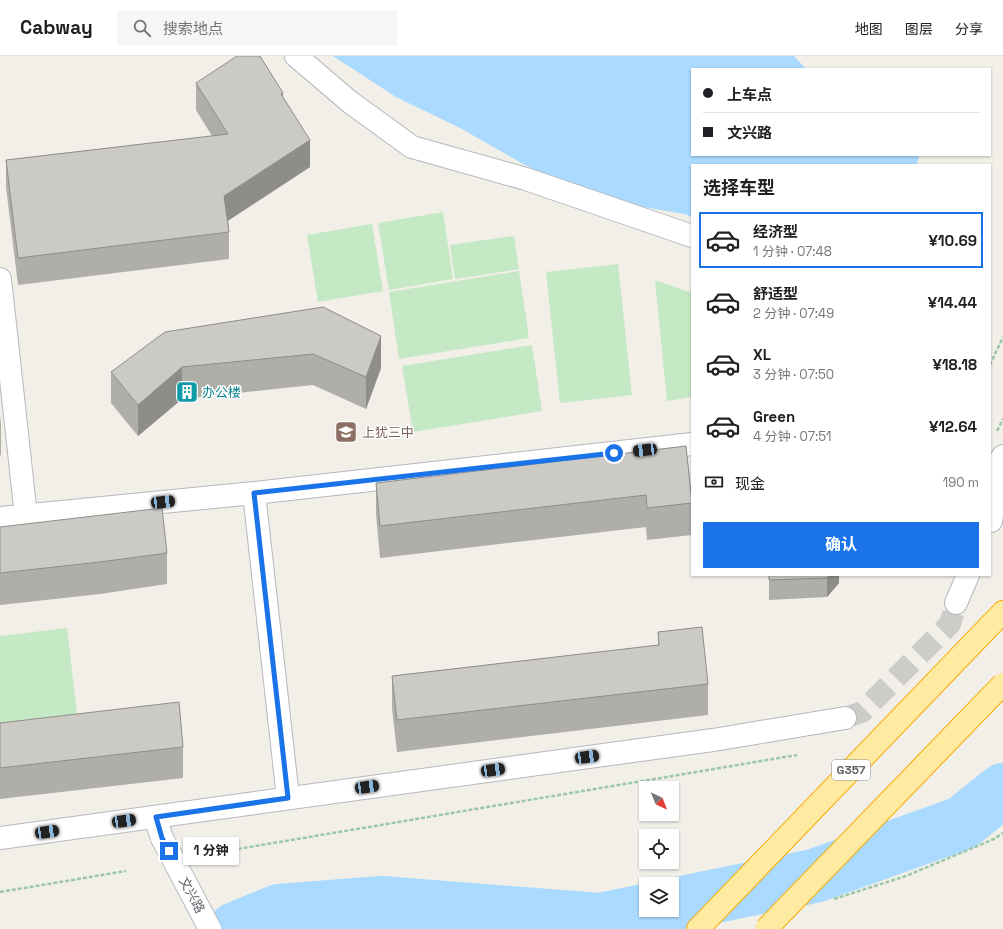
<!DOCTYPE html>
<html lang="zh">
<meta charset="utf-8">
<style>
body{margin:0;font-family:"Space Grotesk","Noto Sans SC",sans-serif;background:#f6f6f6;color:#202124;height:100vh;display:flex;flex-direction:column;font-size:15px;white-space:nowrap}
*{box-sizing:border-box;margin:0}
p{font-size:13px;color:#757577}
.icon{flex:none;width:22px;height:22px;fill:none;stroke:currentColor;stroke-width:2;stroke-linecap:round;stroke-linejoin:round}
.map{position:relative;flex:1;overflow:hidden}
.sheet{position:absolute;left:691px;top:108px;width:300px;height:412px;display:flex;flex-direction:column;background:#fff;border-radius:0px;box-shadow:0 1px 3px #0004}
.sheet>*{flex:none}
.top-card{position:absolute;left:691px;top:12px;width:300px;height:88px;border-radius:0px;box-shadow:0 1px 3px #0004;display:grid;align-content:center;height:88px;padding:0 12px;background:#fff}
.needle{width:26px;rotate:137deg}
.buttons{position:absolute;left:639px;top:725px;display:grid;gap:8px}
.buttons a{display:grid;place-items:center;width:40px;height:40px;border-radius:0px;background:#fff;box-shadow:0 1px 3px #0004;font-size:20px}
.end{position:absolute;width:18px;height:18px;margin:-9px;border:5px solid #1a73e8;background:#fff;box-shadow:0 0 0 2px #fff}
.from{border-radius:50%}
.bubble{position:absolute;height:28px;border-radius:0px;background:#fff;box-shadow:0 1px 3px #0004;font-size:13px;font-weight:700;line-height:28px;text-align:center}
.car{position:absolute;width:12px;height:24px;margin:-12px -6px;border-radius:5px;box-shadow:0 0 3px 1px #0007;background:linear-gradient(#222 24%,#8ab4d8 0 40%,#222 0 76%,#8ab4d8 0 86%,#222 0)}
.top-card b{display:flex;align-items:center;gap:14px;height:38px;font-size:15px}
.top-card b+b{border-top:1px solid #e0e0e0}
.top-card i{width:10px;height:10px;background:#202124}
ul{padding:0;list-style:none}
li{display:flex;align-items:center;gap:12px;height:56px;margin:0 8px 6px;padding:0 4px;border:2px solid transparent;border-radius:0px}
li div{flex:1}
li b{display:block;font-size:15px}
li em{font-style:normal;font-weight:700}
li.selected{border-color:#1a73e8}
li>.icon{width:36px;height:36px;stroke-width:1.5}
h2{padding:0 12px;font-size:18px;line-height:48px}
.pay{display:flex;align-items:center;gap:10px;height:44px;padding:0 12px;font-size:15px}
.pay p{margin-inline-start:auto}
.cta{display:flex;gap:8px;margin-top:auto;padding:8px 12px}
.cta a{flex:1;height:46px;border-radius:0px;background:#1a73e8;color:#fff;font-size:16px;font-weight:700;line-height:46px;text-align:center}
header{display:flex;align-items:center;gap:24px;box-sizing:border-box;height:56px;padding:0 20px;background:#fff;border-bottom:1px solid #e0e0e0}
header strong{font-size:19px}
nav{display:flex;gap:22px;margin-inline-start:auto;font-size:14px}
.search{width:280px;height:36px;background:#f6f6f6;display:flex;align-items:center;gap:10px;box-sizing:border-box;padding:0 14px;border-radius:0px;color:#757577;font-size:15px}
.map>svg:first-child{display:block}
.green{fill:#c5e8c5}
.water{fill:#aadaff}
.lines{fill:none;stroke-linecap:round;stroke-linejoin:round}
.river{stroke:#aadaff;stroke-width:54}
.minor-tunnel{stroke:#ccccc8;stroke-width:22;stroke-dasharray:22 11;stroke-linecap:butt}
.minor-casing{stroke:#b5b8bc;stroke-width:24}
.tertiary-casing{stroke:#b5b8bc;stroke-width:24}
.trunk-casing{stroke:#f9ab00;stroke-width:24}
.path{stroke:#9cc7a9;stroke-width:2.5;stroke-dasharray:4 2;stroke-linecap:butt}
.minor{stroke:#fff;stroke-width:22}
.tertiary{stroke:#fff;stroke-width:22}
.trunk{stroke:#feeaa1;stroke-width:22}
.tertiary-bridge-casing{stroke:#b5b8bc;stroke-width:24;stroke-linecap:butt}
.trunk-bridge-casing{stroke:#f9ab00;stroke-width:24;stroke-linecap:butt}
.tertiary-bridge{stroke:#fff;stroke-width:22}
.trunk-bridge{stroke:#feeaa1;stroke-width:22}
.wall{fill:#afaea9}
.shaded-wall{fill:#8f8d8a}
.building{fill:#cccac5;stroke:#8f8d8a}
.route{stroke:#1a73e8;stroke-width:5}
.labels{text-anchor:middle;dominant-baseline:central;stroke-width:3;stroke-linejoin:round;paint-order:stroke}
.shield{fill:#fff;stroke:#8f9295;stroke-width:1}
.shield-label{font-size:12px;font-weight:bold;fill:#5f6368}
.culture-label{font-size:13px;fill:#0d838f;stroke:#fff;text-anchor:start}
.education-label{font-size:13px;fill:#785e54;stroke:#fff;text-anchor:start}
.street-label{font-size:13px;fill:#5f6368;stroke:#fff}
</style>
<header>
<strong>Cabway</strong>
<div class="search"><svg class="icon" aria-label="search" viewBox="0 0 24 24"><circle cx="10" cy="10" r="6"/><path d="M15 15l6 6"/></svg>搜索地点</div>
<nav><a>地图</a><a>图层</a><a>分享</a></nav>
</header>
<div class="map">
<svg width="1003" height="873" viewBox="0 0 1003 873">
<rect width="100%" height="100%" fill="#f1efe8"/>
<path class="green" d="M 443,156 L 453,223 L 389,234 L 378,167 Z
M 372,168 L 383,235 L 318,246 L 307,179 Z
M 514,180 L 519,213 L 455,223 L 450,189 Z
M 618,208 L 632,339 L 560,347 L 546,216 Z
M 519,215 L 529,282 L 399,303 L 389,236 Z
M 655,224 L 692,237 L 692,341 L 667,345 Z
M 532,289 L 542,355 L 413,376 L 402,310 Z
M 67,572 L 77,658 L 0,667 L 0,580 Z"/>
<path class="water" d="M 333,0 L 794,0 L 806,13 L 692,13 L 692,99 L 919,99 L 917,109 L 692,109 L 692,161 L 684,158 L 626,148 L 550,121 L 523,108 L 462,73 L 396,41 Z"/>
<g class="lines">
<path class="river" d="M 672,849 L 814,820 L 962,767 L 1003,734
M 235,873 L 279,855 L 382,847 L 600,864 L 649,854"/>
<path class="minor-tunnel" d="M 845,662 L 862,656 L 950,568 L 956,547"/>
<g class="minor-casing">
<path id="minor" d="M 296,0 L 350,46 L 412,91 L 526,123 L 692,180
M 0,223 L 26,460
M 254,437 L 288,742
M 0,462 L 254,437 L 692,388
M 991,465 L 1001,403 L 1003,400
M 956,547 L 968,519
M 0,782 L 713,684 L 845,662"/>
</g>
<g class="tertiary-casing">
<path id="tertiary" d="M 155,761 L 162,782"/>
</g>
<g class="trunk-casing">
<path id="trunk" d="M 698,873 L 1003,556"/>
</g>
<path class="path" d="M 990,309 L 1003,281
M 997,375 L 1003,363
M 214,797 L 797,699
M 0,836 L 126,815
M 834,843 L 906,820 L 994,783 L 1003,777"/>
<use href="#minor" class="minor"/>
<use href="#tertiary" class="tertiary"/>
<use href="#trunk" class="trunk"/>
<g class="tertiary-bridge-casing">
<path id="tertiary-bridge" d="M 162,782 L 210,873"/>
</g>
<g class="trunk-bridge-casing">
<path id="trunk-bridge" d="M 766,873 L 1003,628"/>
</g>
<use href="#tertiary-bridge" class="tertiary-bridge"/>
<use href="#trunk-bridge" class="trunk-bridge"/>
</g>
<path class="wall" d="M 196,27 L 283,43 L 310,111 L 228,165 L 229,176 L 229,203 L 18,229 L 6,131 L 6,104 L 212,80 L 196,54 Z
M 323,251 L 381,312 L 366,353 L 313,329 L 182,343 L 138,380 L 111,347 L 111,316 Z
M 0,359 L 1,368 L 1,399 L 0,400 Z
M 686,390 L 692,443 L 692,479 L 647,484 L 646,471 L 380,502 L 376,458 L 376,427 Z
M 0,471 L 167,497 L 167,528 L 100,538 L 0,549 Z
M 769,519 L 839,519 L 839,527 L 827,541 L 769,544 Z
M 658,576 L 708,628 L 708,659 L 397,696 L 392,652 L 392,620 L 658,589 Z
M 0,667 L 183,691 L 183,722 L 0,743 Z"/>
<path class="shaded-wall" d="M 283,37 L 283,64 L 281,38 Z
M 310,84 L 310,111 L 224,167 L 224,140 Z
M 381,280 L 381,312 L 366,353 L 366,321 Z
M 182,311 L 182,343 L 138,380 L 138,349 Z
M 830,519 L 839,519 L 839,527 L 827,541 L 827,522 Z"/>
<path class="building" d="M 237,0 L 260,0 L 283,37 L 281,38 L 310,84 L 224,140 L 229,176 L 18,202 L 6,104 L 228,78 L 196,27 Z
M 323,251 L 381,280 L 366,321 L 313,298 L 182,311 L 138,349 L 111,316 L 165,276 Z
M 686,390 L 692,447 L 647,452 L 646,439 L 380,470 L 376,427 Z
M 162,452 L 167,497 L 100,506 L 0,517 L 0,471 Z
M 769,519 L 830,519 L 827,522 L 769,524 Z
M 702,571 L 708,628 L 397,664 L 392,620 L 659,589 L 658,576 Z
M 179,646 L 183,691 L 0,712 L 0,667 Z"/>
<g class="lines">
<path class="route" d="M 169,795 L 162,782 L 156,761 L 288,742 L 254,437 L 614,397"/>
</g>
<defs>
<g id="building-square" transform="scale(1.15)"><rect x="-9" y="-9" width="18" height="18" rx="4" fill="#0f9aa8" stroke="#fff"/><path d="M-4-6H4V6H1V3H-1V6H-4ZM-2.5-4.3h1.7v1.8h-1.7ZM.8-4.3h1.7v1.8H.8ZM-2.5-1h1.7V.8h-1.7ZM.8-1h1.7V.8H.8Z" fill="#fff"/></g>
<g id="school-square" transform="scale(1.15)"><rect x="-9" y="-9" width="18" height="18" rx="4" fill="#8d6e63" stroke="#fff"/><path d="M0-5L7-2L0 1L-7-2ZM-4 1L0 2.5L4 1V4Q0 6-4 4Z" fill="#fff"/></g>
</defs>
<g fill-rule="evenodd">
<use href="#building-square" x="187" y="336"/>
<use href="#school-square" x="346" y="376"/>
</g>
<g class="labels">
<rect class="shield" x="832" y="704" width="38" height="20" rx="3"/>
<g class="shield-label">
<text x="851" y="714">G357</text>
</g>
<g class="culture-label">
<text x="202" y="336">办公楼</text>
</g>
<g class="education-label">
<text x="362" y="376">上犹三中</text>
</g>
<g class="street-label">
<text transform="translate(192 839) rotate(62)">文兴路</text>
</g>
</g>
</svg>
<div class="buttons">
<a><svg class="needle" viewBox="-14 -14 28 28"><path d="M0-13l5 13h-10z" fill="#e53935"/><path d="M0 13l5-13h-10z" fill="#757577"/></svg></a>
<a><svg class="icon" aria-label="locate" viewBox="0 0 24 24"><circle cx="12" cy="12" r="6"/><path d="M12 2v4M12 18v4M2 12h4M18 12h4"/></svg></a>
<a><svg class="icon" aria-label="layers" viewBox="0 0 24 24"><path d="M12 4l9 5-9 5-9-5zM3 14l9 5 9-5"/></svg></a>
</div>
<i class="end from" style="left:614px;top:397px"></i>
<i class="end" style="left:169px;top:795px"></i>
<div class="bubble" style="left:183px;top:781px;width:56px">1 分钟</div>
<i class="car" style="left:645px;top:394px;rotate:263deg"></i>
<i class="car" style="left:163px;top:446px;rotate:84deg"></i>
<i class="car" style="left:587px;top:701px;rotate:82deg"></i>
<i class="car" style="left:493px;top:714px;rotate:82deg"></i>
<i class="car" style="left:367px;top:731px;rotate:82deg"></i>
<i class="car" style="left:124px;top:765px;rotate:82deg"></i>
<i class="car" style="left:47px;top:776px;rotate:82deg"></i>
<div class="top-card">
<b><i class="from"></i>上车点</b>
<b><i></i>文兴路</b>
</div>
<section class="sheet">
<h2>选择车型</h2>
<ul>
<li class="selected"><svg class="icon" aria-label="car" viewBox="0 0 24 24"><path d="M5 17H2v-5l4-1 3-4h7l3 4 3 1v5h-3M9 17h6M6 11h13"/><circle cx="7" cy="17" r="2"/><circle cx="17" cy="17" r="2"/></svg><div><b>经济型</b><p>1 分钟 · 07:48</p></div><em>¥10.69</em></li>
<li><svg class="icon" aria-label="car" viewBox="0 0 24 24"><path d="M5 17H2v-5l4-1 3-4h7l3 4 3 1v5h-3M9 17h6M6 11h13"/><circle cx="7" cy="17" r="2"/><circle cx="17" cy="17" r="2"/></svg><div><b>舒适型</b><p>2 分钟 · 07:49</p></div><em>¥14.44</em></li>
<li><svg class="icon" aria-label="car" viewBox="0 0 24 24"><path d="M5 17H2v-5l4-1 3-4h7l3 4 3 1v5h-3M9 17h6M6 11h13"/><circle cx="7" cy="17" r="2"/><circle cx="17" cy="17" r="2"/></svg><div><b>XL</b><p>3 分钟 · 07:50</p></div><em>¥18.18</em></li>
<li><svg class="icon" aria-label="car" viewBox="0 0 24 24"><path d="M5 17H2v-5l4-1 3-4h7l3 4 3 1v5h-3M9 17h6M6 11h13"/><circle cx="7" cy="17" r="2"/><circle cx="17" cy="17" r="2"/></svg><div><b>Green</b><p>4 分钟 · 07:51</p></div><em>¥12.64</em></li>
</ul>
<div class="pay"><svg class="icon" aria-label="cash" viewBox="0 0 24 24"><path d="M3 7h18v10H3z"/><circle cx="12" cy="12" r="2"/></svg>现金<p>190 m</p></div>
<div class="cta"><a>确认</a></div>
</section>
</div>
